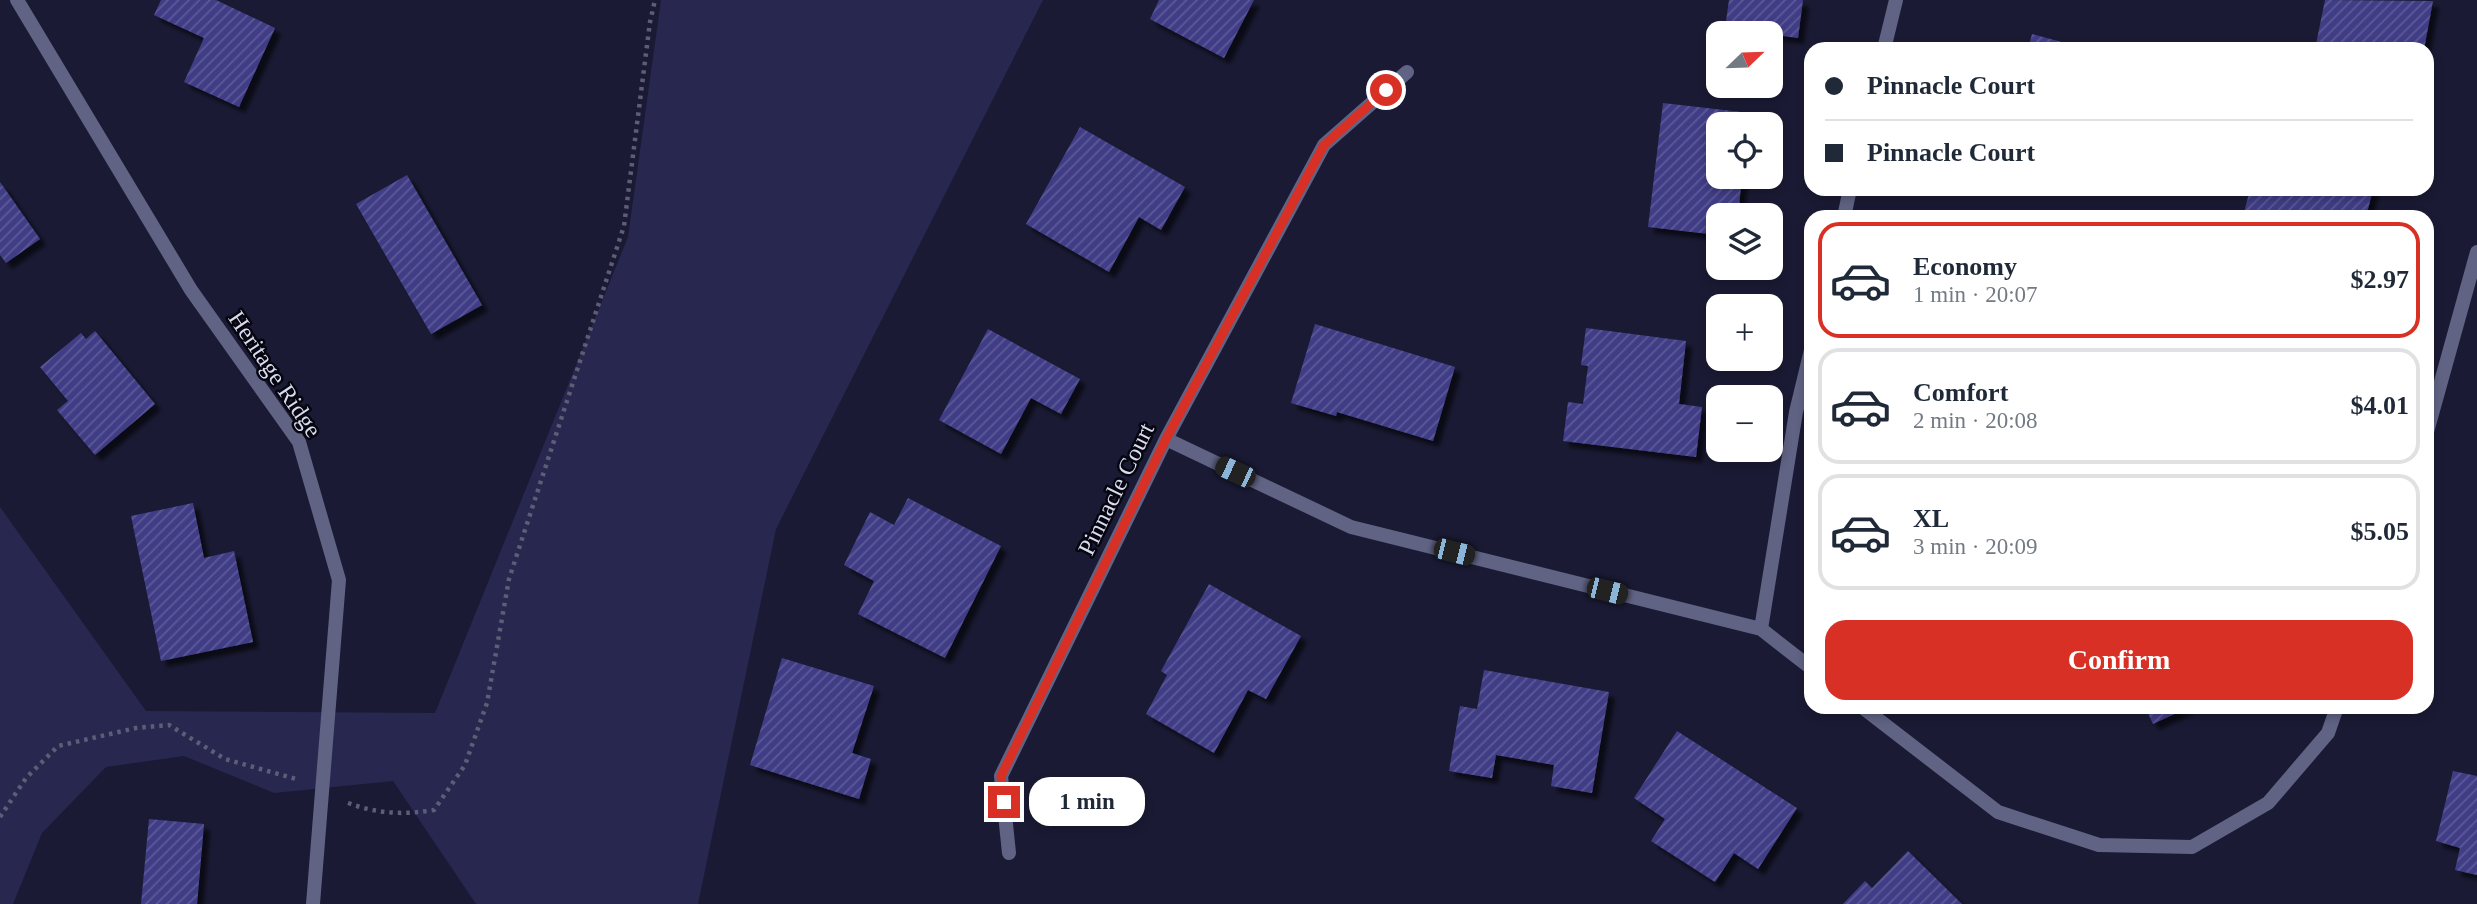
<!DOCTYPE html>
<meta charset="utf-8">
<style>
body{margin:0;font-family:Georgia,serif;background:#f2f2f3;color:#1f2937;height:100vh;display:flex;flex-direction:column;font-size:26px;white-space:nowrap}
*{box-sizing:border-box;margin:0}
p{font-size:23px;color:#747a83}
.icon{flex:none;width:38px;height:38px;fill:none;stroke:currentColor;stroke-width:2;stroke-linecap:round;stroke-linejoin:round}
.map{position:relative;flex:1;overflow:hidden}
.details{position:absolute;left:1804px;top:210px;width:630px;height:504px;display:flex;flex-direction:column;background:#fff;border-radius:21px;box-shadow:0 4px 10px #0003}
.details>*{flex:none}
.hud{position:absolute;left:1804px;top:42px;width:630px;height:154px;border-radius:21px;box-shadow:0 4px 10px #0003;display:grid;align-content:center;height:154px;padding:0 21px;background:#fff}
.needle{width:46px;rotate:67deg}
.controls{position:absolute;left:1706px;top:21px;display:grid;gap:14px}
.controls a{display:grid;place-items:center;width:77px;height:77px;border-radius:14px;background:#fff;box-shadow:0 4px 10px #0003;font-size:35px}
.end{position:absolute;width:32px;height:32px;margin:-16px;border:9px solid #d93025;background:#fff;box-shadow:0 0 0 4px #fff}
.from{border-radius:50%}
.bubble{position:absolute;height:49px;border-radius:21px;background:#fff;box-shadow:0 4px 10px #0003;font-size:23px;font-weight:700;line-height:49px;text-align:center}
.car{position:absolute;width:21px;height:42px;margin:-21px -10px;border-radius:9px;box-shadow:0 0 5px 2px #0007;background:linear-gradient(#222 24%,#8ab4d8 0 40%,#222 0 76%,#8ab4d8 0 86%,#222 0)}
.hud b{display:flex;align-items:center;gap:24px;height:66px;font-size:26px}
.hud b+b{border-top:2px solid #e0e1e3}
.hud i{width:18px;height:18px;background:#1f2937}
ul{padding:12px 0 0;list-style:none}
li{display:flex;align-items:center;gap:21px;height:116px;margin:0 14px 10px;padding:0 7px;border:4px solid #e0e1e3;border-radius:21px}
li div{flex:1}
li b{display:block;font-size:26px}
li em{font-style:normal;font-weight:700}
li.selected{border-color:#d93025}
li>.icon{width:63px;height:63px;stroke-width:1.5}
.cta{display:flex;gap:14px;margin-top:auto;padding:14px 21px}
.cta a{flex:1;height:80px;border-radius:21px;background:#d93025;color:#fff;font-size:28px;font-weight:700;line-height:80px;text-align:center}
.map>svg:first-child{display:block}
.grass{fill:#28274f}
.building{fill:url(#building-hatch);filter:url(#shadow)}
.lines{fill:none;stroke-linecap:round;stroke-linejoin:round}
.path{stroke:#5d5e75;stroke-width:4.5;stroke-dasharray:3.5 5;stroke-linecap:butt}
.street{stroke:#606384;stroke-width:14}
.route{stroke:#d93025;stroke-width:9}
.labels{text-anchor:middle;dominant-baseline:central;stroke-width:5;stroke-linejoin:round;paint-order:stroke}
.street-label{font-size:24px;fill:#dadcee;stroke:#060611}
</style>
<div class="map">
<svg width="2477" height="904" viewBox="0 0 2477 904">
<defs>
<pattern id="building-hatch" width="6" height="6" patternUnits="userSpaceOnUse" patternTransform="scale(1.75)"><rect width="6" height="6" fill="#413e86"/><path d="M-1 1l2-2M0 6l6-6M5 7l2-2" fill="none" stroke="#5c5997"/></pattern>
<filter id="shadow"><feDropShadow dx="6" dy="6" stdDeviation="2" flood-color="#0009"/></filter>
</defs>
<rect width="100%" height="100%" fill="#1a1a34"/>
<path class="grass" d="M 661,0 L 1043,0 L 776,529 L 698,904 L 476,904 L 393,781 L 274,793 L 184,756 L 106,767 L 42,833 L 13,904 L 0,904 L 0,507 L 146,711 L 435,713 L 628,237 Z"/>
<path class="building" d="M 161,0 L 216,0 L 275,28 L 239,107 L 184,82 L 204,38 L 154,15 Z
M 1159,0 L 1254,0 L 1224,58 L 1150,19 Z
M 1729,0 L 1803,0 L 1798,38 L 1725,28 Z
M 2325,0 L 2433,1 L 2424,49 L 2315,49 Z
M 2032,34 L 2084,48 L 2084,49 L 2028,49 Z
M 1663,103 L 1776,116 L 1773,144 L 1771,124 L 1718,124 L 1718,177 L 1742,177 L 1738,215 L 1718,215 L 1718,235 L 1648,227 Z
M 1080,127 L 1185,187 L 1161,230 L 1139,217 L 1109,272 L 1026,224 Z
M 407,175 L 482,305 L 431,334 L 356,204 Z
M 0,182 L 40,239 L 6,263 L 0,255 Z
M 2250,189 L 2373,189 L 2366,217 L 2243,217 Z
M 1315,324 L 1455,367 L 1433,441 L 1337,412 L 1336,416 L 1291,403 Z
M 1586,328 L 1686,341 L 1679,404 L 1702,407 L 1696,457 L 1563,441 L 1568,402 L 1583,404 L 1588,366 L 1581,365 Z
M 988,329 L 1080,379 L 1061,414 L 1031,398 L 1001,454 L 939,420 Z
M 95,331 L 155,404 L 95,455 L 57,410 L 68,401 L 40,367 L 81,333 L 86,339 Z
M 908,498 L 1001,546 L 945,658 L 858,614 L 874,581 L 844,565 L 870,512 L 894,525 Z
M 193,503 L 204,558 L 234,551 L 253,642 L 161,661 L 131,516 Z
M 1209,584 L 1301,636 L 1266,699 L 1248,690 L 1214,753 L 1146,714 L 1167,675 L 1161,671 Z
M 782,658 L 874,686 L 852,753 L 871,759 L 859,799 L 750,765 Z
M 1484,670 L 1609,692 L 1592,793 L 1551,786 L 1554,765 L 1496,755 L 1492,778 L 1449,771 L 1460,706 L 1477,709 Z
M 2145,707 L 2189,707 L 2153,724 Z
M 1677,731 L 1797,808 L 1758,869 L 1734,853 L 1715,882 L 1651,841 L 1665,819 L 1634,798 Z
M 2453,771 L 2477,776 L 2477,875 L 2455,870 L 2460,848 L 2436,841 Z
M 149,819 L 204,824 L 197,904 L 141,904 Z
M 1908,851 L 1962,904 L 1843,904 L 1865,881 L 1872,888 Z"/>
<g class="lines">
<path class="path" d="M 348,803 C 378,814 404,815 434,810 L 465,765 L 487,703 L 509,579 L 624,226 L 650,22 L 655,0
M 0,817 L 26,778 L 58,746 L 136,728 L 169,725 L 225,759 L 296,779"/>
<path class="street" d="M 17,0 L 191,290 L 299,442 L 339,580 L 313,904
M 1884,49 L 1896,0
M 1844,217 L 1850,189
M 1811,350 L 1796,412 L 1761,629 L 1811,668
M 2427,432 L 2477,252
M 1166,439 L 1351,527 L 1761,629
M 1862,707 L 1998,812 L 2099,845 L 2192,847 L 2268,803 L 2328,733 L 2337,707
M 1009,853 L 1001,776 L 1166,439 L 1324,145 L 1407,72"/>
</g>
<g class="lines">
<path class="route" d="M 1004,802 L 1001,776 L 1166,439 L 1324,145 L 1386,90"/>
</g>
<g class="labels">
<g class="street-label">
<text transform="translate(275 374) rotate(56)">Heritage Ridge</text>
<text transform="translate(1116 489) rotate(-64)">Pinnacle Court</text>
</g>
</g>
</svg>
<div class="controls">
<a><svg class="needle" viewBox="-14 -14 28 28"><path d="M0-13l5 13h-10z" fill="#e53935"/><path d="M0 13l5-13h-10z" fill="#747a83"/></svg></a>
<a><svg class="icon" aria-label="locate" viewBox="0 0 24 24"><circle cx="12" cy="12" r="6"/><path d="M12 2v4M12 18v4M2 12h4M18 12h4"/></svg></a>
<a><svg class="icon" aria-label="layers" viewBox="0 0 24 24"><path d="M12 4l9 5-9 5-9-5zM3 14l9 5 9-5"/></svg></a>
<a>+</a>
<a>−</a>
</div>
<i class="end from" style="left:1386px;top:90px"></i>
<i class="end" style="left:1004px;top:802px"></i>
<div class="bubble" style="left:1029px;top:777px;width:116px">1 min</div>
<i class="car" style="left:1235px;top:472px;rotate:295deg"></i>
<i class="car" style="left:1454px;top:552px;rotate:104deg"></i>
<i class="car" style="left:1607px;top:591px;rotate:104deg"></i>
<div class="hud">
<b><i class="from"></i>Pinnacle Court</b>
<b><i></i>Pinnacle Court</b>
</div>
<section class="details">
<ul>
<li class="selected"><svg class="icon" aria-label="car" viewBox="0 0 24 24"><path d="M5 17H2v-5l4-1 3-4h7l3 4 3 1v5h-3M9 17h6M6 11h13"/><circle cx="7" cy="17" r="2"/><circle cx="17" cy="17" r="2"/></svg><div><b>Economy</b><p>1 min · 20:07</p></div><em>$2.97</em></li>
<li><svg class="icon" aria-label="car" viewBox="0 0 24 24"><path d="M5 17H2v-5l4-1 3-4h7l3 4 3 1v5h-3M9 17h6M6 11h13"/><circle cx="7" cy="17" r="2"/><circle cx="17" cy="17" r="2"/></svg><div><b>Comfort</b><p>2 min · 20:08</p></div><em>$4.01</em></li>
<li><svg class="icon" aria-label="car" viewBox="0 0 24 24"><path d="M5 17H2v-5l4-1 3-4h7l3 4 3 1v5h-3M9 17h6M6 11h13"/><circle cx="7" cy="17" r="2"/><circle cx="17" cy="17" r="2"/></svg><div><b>XL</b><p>3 min · 20:09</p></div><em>$5.05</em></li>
</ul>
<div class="cta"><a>Confirm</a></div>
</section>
</div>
